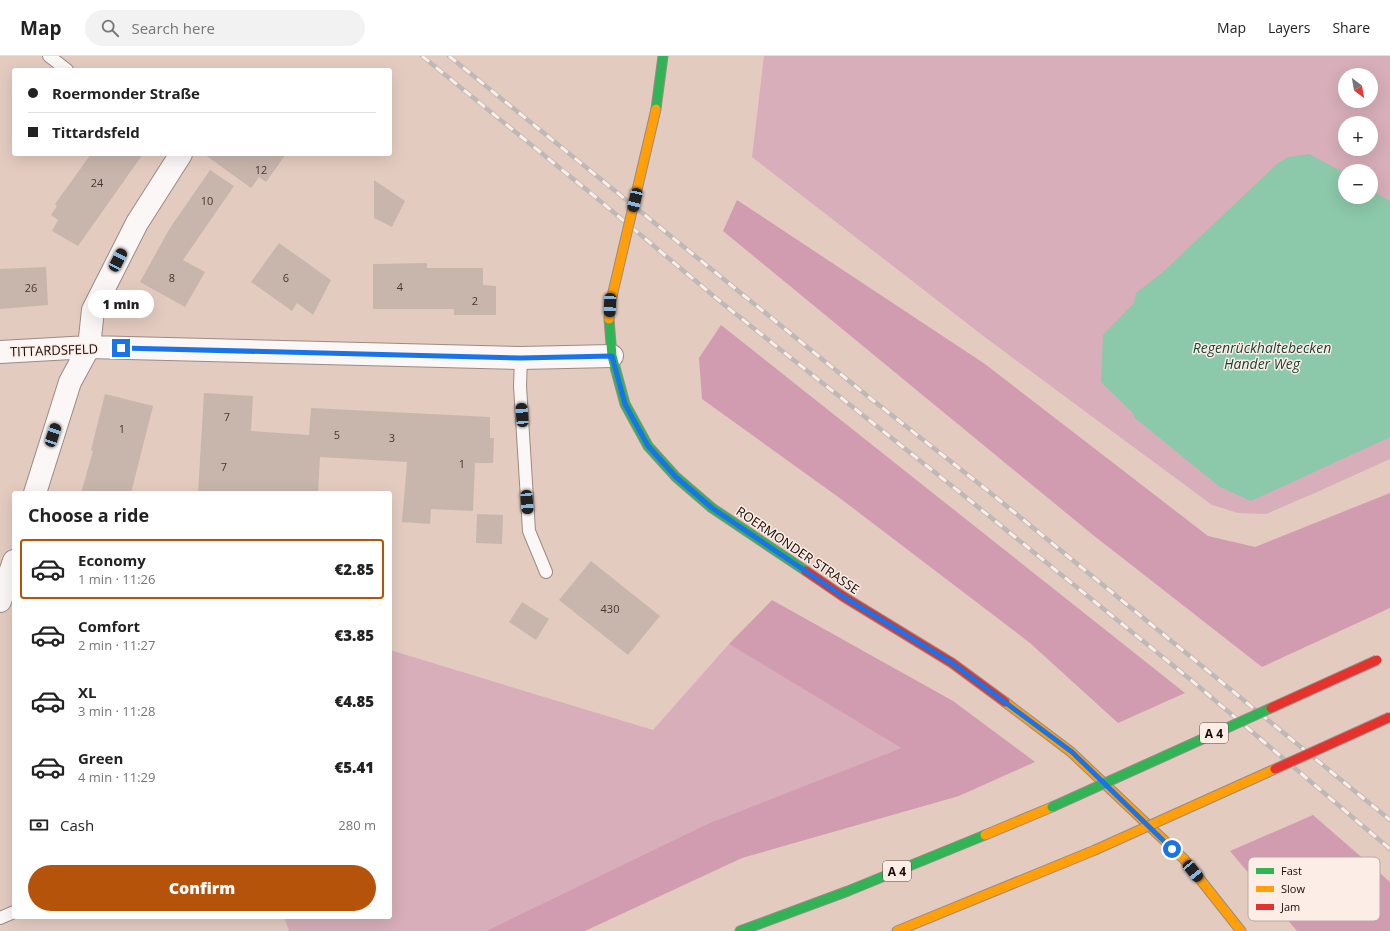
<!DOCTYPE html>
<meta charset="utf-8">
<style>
body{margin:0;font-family:"Open Sans",sans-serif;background:#f2f2f2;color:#222;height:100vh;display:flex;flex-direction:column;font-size:15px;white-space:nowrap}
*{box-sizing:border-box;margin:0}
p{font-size:13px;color:#767676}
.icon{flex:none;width:22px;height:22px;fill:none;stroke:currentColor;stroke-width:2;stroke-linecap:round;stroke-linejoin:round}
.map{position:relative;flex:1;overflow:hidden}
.details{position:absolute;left:12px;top:435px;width:380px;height:428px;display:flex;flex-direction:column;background:#fff;border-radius:4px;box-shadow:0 4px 16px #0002}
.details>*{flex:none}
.hud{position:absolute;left:12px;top:12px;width:380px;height:88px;border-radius:4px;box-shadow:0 4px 16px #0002;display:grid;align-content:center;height:88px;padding:0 16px;background:#fff}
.needle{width:26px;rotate:149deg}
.tools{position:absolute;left:1338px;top:12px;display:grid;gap:8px}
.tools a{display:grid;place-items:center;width:40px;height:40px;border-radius:50%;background:#fff;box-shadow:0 4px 16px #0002;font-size:20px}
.end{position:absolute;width:18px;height:18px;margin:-9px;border:5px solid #1a73e8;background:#fff;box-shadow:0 0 0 2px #fff}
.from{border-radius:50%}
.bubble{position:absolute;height:28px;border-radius:14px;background:#fff;box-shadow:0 4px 16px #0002;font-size:13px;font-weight:800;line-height:28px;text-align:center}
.car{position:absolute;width:12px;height:24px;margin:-12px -6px;border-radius:5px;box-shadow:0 0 3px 1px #0007;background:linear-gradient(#222 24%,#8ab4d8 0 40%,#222 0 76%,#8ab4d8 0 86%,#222 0)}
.hud b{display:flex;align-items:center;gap:14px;height:38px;font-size:15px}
.hud b+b{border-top:1px solid #e0e0e0}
.hud i{width:10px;height:10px;background:#222}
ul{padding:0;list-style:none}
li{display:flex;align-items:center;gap:12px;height:60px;margin:0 8px 6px;padding:0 8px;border:2px solid transparent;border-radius:4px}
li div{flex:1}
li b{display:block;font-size:15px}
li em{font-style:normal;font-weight:800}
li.current{border-color:#b45309}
li>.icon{width:36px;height:36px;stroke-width:1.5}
h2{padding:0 16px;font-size:18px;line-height:48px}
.pay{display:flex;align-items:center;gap:10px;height:44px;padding:0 16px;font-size:15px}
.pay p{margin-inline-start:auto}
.action{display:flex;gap:8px;margin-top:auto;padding:8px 16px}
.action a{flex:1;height:46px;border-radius:24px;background:#b45309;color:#fff;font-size:16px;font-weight:800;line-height:46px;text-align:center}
header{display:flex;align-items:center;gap:24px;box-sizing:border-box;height:56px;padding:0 20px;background:#fff;border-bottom:1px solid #e0e0e0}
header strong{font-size:19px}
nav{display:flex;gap:22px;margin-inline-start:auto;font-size:14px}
.search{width:280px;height:36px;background:#f2f2f2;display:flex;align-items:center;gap:10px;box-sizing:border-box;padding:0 14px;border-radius:22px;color:#767676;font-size:15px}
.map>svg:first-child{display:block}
.green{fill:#d7aeba;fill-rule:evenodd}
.forest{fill:#d19cb0}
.water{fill:#8cc8aa}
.building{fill:#c8b6ac}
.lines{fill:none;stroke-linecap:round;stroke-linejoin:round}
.lane-casing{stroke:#9d8a82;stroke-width:14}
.street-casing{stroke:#9d8a82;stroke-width:24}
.fast-casing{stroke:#9d8a82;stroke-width:11}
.slow-casing{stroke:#9d8a82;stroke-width:11}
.jam-casing{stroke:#9d8a82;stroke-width:11}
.lane{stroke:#fbf7f6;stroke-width:12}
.street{stroke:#fbf7f6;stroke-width:22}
.fast{stroke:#30b455;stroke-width:9}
.slow{stroke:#ff9f0a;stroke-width:9}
.jam{stroke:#e5322d;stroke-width:9}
.rail-casing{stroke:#beb8b6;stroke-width:4.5}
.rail{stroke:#fcede7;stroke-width:3;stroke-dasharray:9;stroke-linecap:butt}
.fast-bridge-casing{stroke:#9d8a82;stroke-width:11;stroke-linecap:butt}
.slow-bridge-casing{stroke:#9d8a82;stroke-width:11;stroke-linecap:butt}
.jam-bridge-casing{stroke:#9d8a82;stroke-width:11;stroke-linecap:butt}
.fast-bridge{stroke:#30b455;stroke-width:9}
.slow-bridge{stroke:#ff9f0a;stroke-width:9}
.jam-bridge{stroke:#e5322d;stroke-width:9}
.route{stroke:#1a73e8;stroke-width:5}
.labels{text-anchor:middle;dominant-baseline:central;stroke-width:3;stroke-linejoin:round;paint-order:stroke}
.number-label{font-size:11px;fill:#45362f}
.shield{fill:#fcede7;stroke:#5c4e48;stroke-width:1}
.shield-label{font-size:12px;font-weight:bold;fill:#180a04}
.street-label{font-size:13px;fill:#180a04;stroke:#fcede7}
.water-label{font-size:14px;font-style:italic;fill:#153f2f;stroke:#fcede7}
.key{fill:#fcede7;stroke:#b8a9a3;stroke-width:1}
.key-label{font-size:11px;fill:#180a04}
</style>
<header>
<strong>Map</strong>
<div class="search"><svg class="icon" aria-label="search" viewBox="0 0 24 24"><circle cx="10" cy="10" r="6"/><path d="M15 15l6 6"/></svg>Search here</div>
<nav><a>Map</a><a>Layers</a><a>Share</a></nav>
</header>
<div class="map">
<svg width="1390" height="875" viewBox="0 0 1390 875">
<rect width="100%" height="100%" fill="#e3cbc0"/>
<path class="green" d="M 764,0 L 1390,0 L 1390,403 L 1317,436 L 1266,458 L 1238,457 L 1212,449 L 986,282 L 752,101 ZM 1345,19 L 1371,19 L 1371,45 L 1345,45 ZM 1345,67 L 1371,67 L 1371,93 L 1345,93 ZM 1345,115 L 1371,115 L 1371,141 L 1345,141 Z
M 729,588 L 901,692 L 707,768 L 486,875 L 289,875 L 284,861 L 390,861 L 390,594 L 653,674 Z"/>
<path class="forest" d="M 737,144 L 985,308 L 1208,480 L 1255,491 L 1390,437 L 1390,552 L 1262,611 L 1093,479 L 723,175 Z
M 721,269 L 1185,637 L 1118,667 L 1030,587 L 841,443 L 702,343 L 699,302 Z
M 772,544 L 953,645 L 1035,706 L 959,740 L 742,802 L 585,875 L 486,875 L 707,768 L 901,692 L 729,588 Z
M 1313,759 L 1390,826 L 1390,875 L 1297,875 L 1230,795 Z"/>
<path class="water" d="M 1309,98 L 1345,117 L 1345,141 L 1371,141 L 1371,134 L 1390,145 L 1390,381 L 1251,445 L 1220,431 L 1135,362 L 1133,357 L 1101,326 L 1103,279 L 1134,247 L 1136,237 L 1163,216 L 1278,107 L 1288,101 Z"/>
<path class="building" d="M 91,98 L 143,98 L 78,190 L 52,175 L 58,164 L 51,159 L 57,150 L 55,148 Z
M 204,98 L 286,98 L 266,126 L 259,121 L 251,132 Z
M 210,114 L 234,130 L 183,204 L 205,216 L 185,251 L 140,226 L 170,172 Z
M 374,124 L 405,145 L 392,171 L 374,162 Z
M 279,187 L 331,224 L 313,259 L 297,247 L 292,255 L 251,226 Z
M 427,207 L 427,212 L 483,212 L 483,229 L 496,230 L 496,259 L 454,259 L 454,253 L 373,253 L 373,208 Z
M 46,211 L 48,249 L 0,253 L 0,213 Z
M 204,337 L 253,340 L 251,375 L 309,379 L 311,352 L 490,361 L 490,382 L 494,382 L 493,407 L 475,407 L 473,455 L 431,453 L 430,468 L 402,466 L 407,406 L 320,401 L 318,437 L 198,437 Z
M 105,338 L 153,350 L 131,437 L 81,437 L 93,395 L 91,394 Z
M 477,458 L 503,459 L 502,488 L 476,487 Z
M 591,505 L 660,560 L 628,599 L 559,544 Z
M 522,546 L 549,563 L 536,584 L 509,566 Z"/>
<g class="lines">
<g class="lane-casing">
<path id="lane" d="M 49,0 L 67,14
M 521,302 L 520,330 L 529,475 L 546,516
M 0,862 L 14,856"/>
</g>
<g class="street-casing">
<path id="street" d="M 0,296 L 89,291 L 521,302 L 612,300
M 35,437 L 70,326 L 89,291 L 93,254 L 137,167 L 181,98
M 0,545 L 14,505"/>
</g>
<g class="fast-casing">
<path id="fast" d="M 656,53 L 663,0
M 609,263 L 612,300 L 625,348 L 648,390 L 676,421 L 712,452 L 806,515
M 740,875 L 848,835 L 985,779"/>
</g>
<g class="slow-casing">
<path id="slow" d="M 1005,646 L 1071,696 L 1184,803 L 1241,875
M 985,779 L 1052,751
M 897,875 L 1095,794"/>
</g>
<g class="jam-casing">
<path id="jam" d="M 806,515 L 844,541 L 952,607 L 1005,646"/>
</g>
<use href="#lane" class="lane"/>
<use href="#street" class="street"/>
<use href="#fast" class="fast"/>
<use href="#slow" class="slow"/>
<use href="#jam" class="jam"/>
<g class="rail-casing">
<path id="rail" d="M 422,0 L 593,139 L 722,247 L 962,438 L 1191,624 L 1390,793
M 449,0 L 870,342 L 987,434 L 1390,764"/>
</g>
<use href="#rail" class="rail"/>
<g class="fast-bridge-casing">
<path id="fast-bridge" d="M 1052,751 L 1271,652"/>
</g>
<g class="slow-bridge-casing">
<path id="slow-bridge" d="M 609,263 L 610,249 L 656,53
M 1095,794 L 1275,713"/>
</g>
<g class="jam-bridge-casing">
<path id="jam-bridge" d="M 1271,652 L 1377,604
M 1275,713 L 1390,661"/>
</g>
<use href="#fast-bridge" class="fast-bridge"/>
<use href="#slow-bridge" class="slow-bridge"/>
<use href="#jam-bridge" class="jam-bridge"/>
</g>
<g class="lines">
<path class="route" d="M 121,292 L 521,302 L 612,300 L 625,348 L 648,390 L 676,421 L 712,452 L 844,541 L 952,607 L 1072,696 L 1172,793"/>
</g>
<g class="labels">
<g class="number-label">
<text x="261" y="113">12</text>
<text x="97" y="126">24</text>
<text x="207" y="144">10</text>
<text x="172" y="221">8</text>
<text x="286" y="221">6</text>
<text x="400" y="230">4</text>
<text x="31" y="231">26</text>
<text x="475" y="244">2</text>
<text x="227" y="360">7</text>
<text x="122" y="372">1</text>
<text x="337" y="378">5</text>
<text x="392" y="381">3</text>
<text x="462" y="407">1</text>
<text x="224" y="410">7</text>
<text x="610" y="552">430</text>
</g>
<g class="shield">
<rect x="1200" y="667" width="28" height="20" rx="3"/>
<rect x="883" y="805" width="28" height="20" rx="3"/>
</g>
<g class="shield-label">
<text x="1214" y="677">A 4</text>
<text x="897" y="815">A 4</text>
</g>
<g class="street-label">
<text transform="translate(54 294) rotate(-2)">TITTARDSFELD</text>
<text transform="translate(798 494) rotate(34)">ROERMONDER STRASSE</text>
</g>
<g class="water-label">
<text x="1262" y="291">Regenrückhaltebecken<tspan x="1262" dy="16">Hander Weg</tspan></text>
</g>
</g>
<rect x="1248" y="801" width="132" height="64" rx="6" class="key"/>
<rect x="1256" y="812" width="18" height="6" fill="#30b455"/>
<rect x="1256" y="830" width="18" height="6" fill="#ff9f0a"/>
<rect x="1256" y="848" width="18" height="6" fill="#e5322d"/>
<g class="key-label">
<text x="1281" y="819">Fast</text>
<text x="1281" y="837">Slow</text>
<text x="1281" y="855">Jam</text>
</g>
</svg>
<div class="tools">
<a><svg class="needle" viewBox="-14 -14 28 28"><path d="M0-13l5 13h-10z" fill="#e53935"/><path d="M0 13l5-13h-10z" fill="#767676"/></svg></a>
<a>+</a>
<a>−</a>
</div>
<i class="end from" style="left:1172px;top:793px"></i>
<i class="end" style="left:121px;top:292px"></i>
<div class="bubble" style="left:88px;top:234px;width:66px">1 min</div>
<i class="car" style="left:635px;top:144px;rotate:193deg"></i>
<i class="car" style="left:118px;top:204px;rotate:27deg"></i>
<i class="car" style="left:610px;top:249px;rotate:182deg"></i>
<i class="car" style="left:522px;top:359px;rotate:356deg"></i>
<i class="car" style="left:53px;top:379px;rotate:18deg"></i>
<i class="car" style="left:527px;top:446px;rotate:176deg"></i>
<i class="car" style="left:1193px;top:815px;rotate:141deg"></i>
<div class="hud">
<b><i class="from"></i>Roermonder Straße</b>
<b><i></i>Tittardsfeld</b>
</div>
<section class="details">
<h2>Choose a ride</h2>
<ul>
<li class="current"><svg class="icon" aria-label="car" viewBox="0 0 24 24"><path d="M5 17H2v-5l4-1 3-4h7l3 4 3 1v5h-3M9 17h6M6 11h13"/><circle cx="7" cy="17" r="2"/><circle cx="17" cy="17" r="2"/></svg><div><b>Economy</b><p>1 min · 11:26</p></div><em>€2.85</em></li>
<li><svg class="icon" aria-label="car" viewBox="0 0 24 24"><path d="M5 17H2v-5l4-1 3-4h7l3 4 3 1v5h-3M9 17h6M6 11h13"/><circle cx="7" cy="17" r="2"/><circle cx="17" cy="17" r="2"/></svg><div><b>Comfort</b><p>2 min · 11:27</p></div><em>€3.85</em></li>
<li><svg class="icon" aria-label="car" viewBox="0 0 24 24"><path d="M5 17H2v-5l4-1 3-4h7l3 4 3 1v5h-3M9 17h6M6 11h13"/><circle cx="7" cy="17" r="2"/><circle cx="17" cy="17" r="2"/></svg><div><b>XL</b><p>3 min · 11:28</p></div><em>€4.85</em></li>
<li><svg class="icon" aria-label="car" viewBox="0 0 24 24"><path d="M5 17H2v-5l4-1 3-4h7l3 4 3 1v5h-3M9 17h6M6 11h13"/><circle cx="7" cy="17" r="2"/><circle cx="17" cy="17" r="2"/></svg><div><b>Green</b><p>4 min · 11:29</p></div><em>€5.41</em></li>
</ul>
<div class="pay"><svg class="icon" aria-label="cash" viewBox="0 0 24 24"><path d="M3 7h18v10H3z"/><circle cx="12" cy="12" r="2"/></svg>Cash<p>280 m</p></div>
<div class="action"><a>Confirm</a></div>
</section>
</div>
